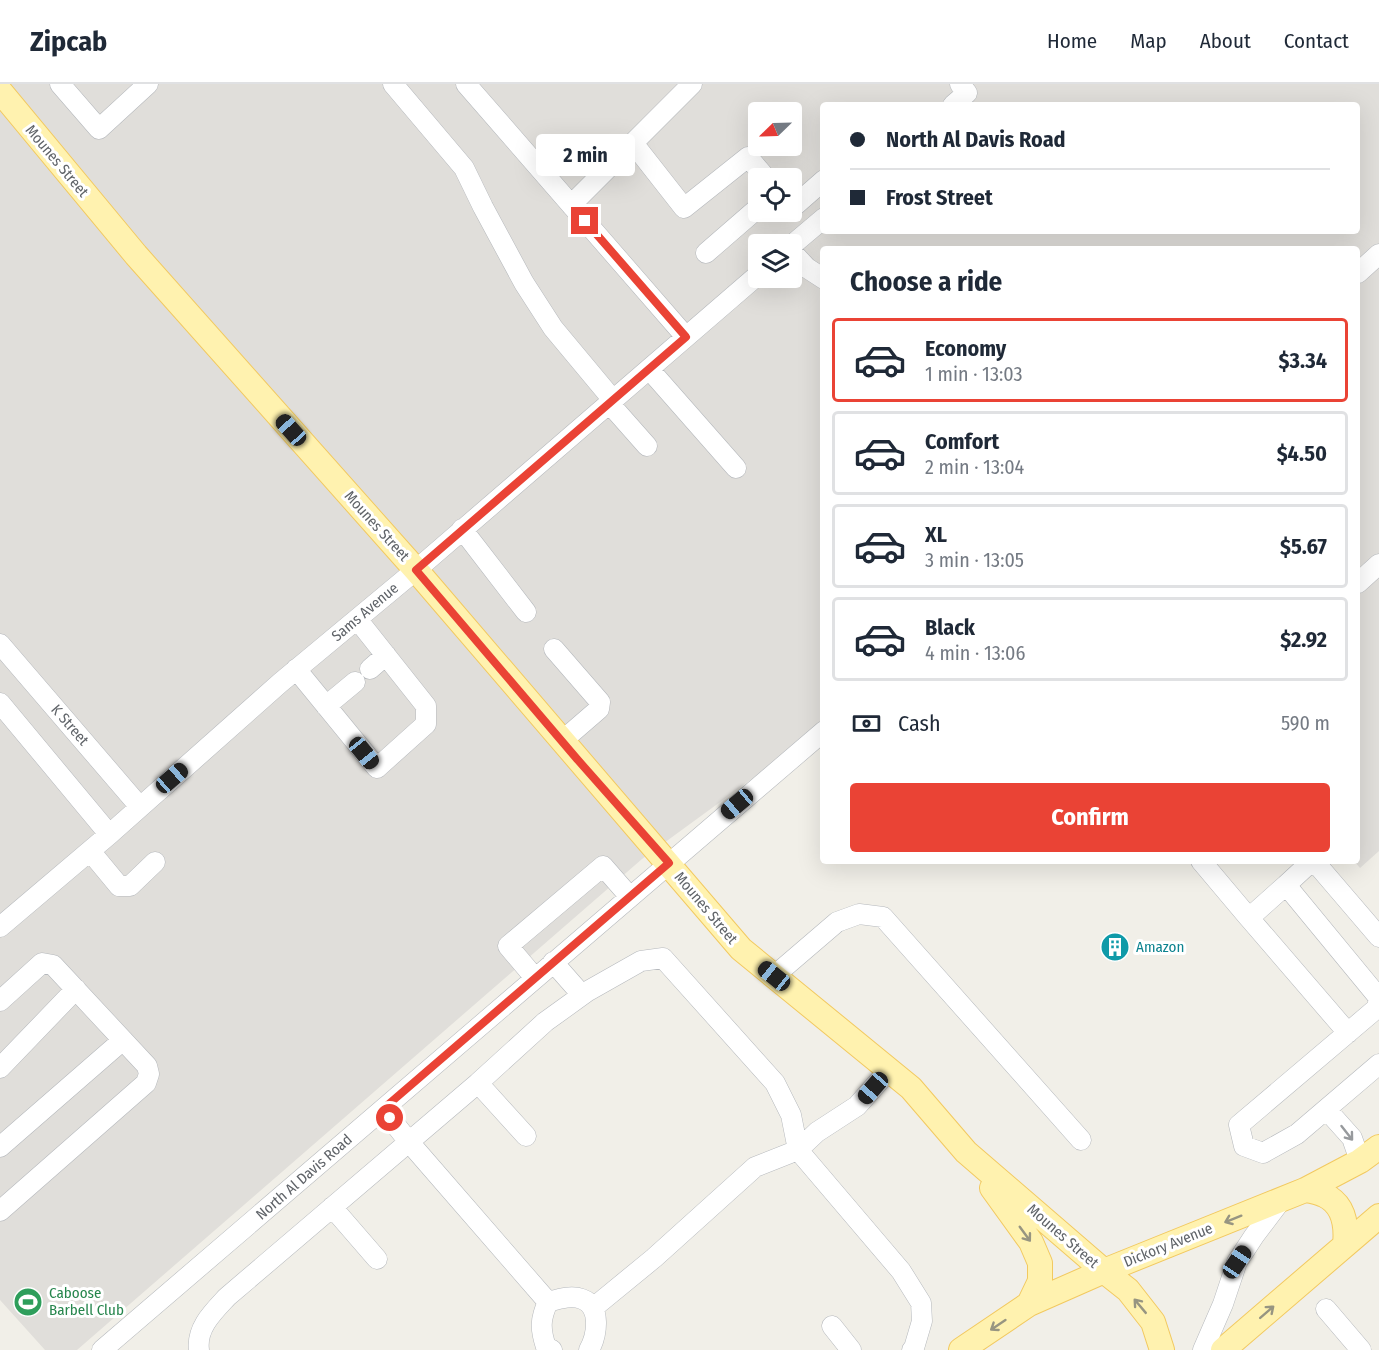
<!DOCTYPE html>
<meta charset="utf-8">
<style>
body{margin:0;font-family:"Fira Sans Condensed",sans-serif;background:#f2f2f3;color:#1f2937;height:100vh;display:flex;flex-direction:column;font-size:22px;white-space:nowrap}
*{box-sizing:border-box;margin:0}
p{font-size:20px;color:#747a83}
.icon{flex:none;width:33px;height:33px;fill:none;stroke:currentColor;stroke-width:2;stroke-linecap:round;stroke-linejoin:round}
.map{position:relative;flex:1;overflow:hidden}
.side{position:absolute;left:820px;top:162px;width:540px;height:618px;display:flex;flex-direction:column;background:#fff;border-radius:6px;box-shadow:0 6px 24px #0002}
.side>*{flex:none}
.banner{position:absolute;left:820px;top:18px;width:540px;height:132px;border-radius:6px;box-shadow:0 6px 24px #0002;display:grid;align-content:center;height:132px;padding:0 30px;background:#fff}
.needle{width:39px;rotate:247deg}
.controls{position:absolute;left:748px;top:18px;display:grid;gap:12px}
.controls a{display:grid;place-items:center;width:54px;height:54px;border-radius:6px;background:#fff;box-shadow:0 6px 24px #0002;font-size:30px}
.end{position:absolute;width:27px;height:27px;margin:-14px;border:8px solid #ea4335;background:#fff;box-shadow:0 0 0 3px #fff}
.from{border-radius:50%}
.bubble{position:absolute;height:42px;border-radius:6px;background:#fff;box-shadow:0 6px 24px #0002;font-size:20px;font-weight:700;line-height:42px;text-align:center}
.car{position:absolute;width:18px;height:36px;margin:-18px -9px;border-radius:8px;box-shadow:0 0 4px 2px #0007;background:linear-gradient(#222 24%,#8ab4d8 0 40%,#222 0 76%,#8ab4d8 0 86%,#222 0)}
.banner b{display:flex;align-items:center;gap:21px;height:57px;font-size:22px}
.banner b+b{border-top:2px solid #e0e1e3}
.banner i{width:15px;height:15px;background:#1f2937}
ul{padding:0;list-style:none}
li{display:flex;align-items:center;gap:18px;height:84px;margin:0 12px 9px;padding:0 18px;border:3px solid #e0e1e3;border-radius:6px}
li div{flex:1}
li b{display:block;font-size:22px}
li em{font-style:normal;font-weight:700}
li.on{border-color:#ea4335}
li>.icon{width:54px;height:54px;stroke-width:1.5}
h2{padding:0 30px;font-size:27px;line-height:72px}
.pay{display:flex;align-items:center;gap:15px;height:66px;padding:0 30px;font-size:22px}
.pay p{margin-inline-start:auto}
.button{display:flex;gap:12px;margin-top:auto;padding:12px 30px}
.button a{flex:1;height:69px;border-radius:6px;background:#ea4335;color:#fff;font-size:24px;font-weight:700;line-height:69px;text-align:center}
header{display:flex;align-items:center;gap:36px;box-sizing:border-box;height:84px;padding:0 30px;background:#fff;border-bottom:2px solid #e0e1e3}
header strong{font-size:28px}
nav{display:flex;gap:33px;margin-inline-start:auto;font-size:21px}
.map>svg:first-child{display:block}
.industrial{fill:#e0deda;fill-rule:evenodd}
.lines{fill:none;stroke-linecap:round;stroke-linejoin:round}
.minor-casing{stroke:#b5b8bc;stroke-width:21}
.major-casing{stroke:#f2c960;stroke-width:26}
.minor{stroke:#fff;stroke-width:20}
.major{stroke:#fff2af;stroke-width:24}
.oneway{stroke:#979a9d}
.oneway2{stroke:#979581}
.route{stroke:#ea4335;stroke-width:8}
.labels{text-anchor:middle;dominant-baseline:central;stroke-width:6;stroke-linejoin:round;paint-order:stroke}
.street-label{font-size:15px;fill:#5f6368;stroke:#fff}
.culture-label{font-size:15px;fill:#0d838f;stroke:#fff;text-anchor:start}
.leisure-label{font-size:15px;fill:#27864d;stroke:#fff;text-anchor:start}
</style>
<header>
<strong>Zipcab</strong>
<nav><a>Home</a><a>Map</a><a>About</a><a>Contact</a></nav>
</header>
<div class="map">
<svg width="1379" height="1266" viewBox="0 0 1379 1266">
<rect width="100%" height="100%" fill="#f1efe8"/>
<path class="industrial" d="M 0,0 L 1379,0 L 1379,767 L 1360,784 L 1354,777 L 1358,777 L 1358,165 L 824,165 L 823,643 L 642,775 L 77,1266 L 45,1266 L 0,1216 ZM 824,21 L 1358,21 L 1358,147 L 824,147 ZM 759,28 L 792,28 L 792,62 L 759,62 ZM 759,94 L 792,94 L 792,128 L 759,128 ZM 759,160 L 792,160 L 792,194 L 759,194 Z"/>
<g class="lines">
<g class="minor-casing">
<path id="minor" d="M 60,0 L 99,45 L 148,0
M 393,0 L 464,84 L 483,123 L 524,199 L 553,244 L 613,316
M 466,0 L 686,253
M 953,21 L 967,9 L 960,0
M 633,59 L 684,124 L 748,73 L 766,94
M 571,121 L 692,0
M 792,124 L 824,96
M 792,161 L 824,134
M 792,168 L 807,184 L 824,195
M 706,169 L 759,123
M 1358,189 L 1379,170
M 649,285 L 736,384
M 609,319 L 647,362
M 462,445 L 526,528
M 1358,499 L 1379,480
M 0,560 L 140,723
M 554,565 L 600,618 L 599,625 L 562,657
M 296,585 L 377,684 L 426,640 L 426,622 L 357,535
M 370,585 L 386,571
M 0,619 L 109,750
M 326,622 L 355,598
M 90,767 L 119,802 L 130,802 L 155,778
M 1201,777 L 1249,834 L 1286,801 L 1379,914
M 1314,777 L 1379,853
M 1286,801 L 1312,777
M 1249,834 L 1348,949
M 0,843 L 111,749 L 280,599 L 416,486 L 759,190
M 553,878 L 582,911
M 774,892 L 837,838 L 859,830 L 883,833 L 1081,1056
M 535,894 L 508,862 L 603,782 L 630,813
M 1379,914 L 1377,924 L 1239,1041 L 1244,1062 L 1263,1069 L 1297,1050 L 1379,980
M 0,917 L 42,879 L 53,881 L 147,982 L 149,990 L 146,999 L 0,1127
M 0,984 L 76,905
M 889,986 L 857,1022 L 817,1048 L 798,1066 L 901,1187 L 921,1219 L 922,1237 L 914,1264 L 912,1266
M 478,999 L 526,1052
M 383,1025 L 409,1058 L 548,1218
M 1327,1026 L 1352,1054 L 1360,1077
M 0,1063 L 123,956
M 332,1123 L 377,1175
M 1326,1225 L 1361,1266
M 832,1242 L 851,1266
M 102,1266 L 824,647
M 199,1266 C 196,1244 213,1228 227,1213 L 478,999 L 545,938 L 588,907 L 641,877 L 663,874 L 775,999 L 791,1031 L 798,1066 L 755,1083 L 654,1174 L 593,1224
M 552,1266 L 546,1263 C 540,1245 540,1235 548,1218 C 559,1215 571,1211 582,1215 C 602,1222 597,1252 589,1266
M 1203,1266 L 1223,1220 L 1237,1178 L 1254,1152 L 1282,1115"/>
</g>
<g class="major-casing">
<path id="major" d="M 0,7 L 136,171 L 416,486 L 741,865 L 911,1004 L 966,1068 L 1104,1187 L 1128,1206 L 1153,1238 L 1162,1266
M 992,1104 L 1031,1158 L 1040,1179 L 1040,1197 L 1029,1220
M 1305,1106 C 1311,1107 1318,1108 1324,1111 C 1344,1120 1347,1141 1345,1161
M 961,1266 L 1029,1220 L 1104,1187 L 1305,1106 L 1360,1077 L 1379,1063
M 1223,1266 L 1379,1132"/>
</g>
<use href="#minor" class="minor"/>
<use href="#major" class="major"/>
</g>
<defs><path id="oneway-shaft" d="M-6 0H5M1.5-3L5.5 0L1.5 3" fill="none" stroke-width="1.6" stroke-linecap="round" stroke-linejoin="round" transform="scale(1.5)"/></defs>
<use class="oneway" href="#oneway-shaft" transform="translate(1347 1049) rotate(52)"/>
<g class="oneway2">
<use href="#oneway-shaft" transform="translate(1233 1135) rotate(158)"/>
<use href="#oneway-shaft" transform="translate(1025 1150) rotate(54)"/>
<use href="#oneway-shaft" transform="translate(1140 1222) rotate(-130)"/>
<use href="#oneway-shaft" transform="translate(1267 1228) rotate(-41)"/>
<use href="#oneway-shaft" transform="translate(998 1241) rotate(146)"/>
</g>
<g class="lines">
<path class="route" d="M 390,1034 L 383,1025 L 669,779 L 577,675 L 416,486 L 686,253 L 585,137"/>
</g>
<defs>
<g id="building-disc" transform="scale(1.5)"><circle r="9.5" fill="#0f9aa8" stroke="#fff"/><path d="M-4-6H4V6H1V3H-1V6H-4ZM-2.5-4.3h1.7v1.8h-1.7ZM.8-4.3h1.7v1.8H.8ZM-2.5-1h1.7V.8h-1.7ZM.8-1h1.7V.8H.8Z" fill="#fff"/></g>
<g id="stadium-disc" transform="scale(1.5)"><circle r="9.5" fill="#2e9e5b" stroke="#fff"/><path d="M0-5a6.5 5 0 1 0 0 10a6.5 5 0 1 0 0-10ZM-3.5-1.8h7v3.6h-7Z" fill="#fff"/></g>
</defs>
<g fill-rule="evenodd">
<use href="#building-disc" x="1115" y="863"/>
<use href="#stadium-disc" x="28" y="1218"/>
</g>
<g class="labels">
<g class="street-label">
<text transform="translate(57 77) rotate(50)">Mounes Street</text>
<text transform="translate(377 442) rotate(48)">Mounes Street</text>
<text transform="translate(365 528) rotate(-40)">Sams Avenue</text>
<text transform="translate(70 641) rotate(49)">K Street</text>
<text transform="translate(706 824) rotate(50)">Mounes Street</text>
<text transform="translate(304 1093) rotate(-41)">North Al Davis Road</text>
<text transform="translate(1063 1152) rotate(41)">Mounes Street</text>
<text transform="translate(1168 1161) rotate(-22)">Dickory Avenue</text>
</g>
<g class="culture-label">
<text x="1136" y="863">Amazon</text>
</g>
<g class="leisure-label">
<text x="49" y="1209">Caboose<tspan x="49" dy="17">Barbell Club</tspan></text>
</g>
</g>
</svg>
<div class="controls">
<a><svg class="needle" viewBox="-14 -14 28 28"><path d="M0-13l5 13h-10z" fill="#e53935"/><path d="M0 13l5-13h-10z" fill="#747a83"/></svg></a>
<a><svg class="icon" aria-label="locate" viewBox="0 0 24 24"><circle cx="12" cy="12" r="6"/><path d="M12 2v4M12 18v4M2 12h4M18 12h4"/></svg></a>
<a><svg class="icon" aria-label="layers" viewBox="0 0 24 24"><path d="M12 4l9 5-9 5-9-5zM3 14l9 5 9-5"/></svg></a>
</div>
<i class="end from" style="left:390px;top:1034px"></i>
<i class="end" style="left:585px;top:137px"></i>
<div class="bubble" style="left:536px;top:50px;width:99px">2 min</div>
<i class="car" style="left:291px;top:346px;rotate:318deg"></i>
<i class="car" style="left:364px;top:669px;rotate:141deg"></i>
<i class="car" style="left:172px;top:694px;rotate:49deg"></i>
<i class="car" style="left:737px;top:720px;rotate:230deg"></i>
<i class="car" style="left:774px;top:892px;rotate:309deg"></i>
<i class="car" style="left:873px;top:1004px;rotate:221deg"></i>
<i class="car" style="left:1237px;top:1178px;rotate:34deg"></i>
<div class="banner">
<b><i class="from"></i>North Al Davis Road</b>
<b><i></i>Frost Street</b>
</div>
<section class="side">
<h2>Choose a ride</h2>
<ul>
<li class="on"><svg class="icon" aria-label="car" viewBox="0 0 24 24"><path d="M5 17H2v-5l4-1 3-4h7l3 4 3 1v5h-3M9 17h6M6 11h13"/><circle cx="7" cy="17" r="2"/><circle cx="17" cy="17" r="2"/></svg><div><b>Economy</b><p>1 min · 13:03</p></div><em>$3.34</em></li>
<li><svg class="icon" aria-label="car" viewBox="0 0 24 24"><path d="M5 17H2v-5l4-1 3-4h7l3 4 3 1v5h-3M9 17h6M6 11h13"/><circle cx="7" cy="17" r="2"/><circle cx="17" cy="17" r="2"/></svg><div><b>Comfort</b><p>2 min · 13:04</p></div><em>$4.50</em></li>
<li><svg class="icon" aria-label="car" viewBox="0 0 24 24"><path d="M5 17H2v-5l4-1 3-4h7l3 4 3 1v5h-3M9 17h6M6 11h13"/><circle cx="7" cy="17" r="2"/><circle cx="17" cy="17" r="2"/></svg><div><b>XL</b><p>3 min · 13:05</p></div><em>$5.67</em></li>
<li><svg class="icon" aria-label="car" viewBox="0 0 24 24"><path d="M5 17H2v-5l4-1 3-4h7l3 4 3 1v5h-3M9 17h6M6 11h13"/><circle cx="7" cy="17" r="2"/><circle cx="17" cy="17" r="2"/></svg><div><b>Black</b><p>4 min · 13:06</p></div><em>$2.92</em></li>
</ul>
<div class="pay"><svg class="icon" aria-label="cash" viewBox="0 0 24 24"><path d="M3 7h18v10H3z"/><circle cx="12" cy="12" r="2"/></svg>Cash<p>590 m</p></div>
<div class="button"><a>Confirm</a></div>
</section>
</div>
